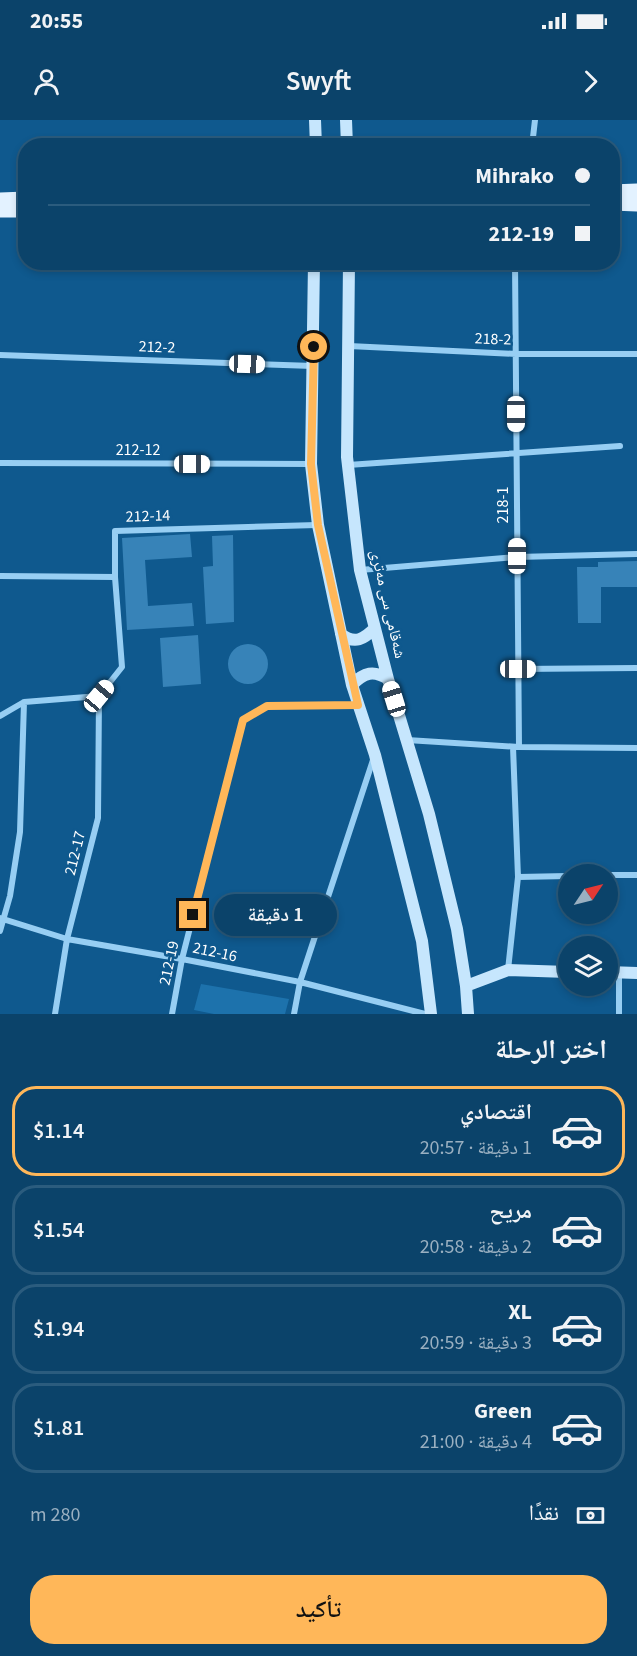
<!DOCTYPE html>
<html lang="ar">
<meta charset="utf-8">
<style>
body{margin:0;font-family:"Source Sans 3","Noto Naskh Arabic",sans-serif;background:#194e72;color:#f1f3f6;direction:rtl;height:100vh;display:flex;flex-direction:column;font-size:22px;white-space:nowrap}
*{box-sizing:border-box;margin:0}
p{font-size:20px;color:#9ab0c1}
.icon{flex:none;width:33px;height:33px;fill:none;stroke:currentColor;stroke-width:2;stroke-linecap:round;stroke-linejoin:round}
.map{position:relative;height:894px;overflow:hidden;direction:ltr}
.details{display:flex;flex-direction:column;background:#0b436a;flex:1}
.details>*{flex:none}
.banner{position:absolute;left:18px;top:18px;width:602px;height:132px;border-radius:24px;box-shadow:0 3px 9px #0003,0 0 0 2px #2b5c7e;direction:rtl;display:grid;align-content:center;height:132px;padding:0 30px;background:#0b436a}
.needle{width:39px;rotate:55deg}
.buttons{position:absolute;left:558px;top:744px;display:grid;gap:12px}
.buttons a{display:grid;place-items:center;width:60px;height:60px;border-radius:50%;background:#0b436a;box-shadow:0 3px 9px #0003,0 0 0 2px #2b5c7e;font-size:30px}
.end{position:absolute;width:27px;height:27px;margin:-14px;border:8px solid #ffb759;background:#111;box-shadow:0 0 0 3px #111}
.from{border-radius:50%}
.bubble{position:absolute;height:42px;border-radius:21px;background:#0b436a;box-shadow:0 3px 9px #0003,0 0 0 2px #2b5c7e;font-size:20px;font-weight:600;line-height:42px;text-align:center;direction:rtl}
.car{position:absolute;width:18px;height:36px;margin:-18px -9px;border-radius:8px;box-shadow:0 0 4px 2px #0007;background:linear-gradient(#fff 24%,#345 0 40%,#fff 0 76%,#345 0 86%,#fff 0)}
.banner b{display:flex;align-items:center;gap:21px;height:57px;font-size:22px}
.banner b+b{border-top:2px solid #2b5c7e}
.banner i{width:15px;height:15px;background:#f1f3f6}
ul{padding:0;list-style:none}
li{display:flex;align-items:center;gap:18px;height:90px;margin:0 12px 9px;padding:0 18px;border:3px solid #2b5c7e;border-radius:24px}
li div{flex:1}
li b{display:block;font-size:22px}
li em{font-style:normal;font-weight:600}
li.selected{border-color:#ffb759}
li>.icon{width:54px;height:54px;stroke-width:1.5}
h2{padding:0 30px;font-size:27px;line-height:72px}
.pay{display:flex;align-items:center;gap:15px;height:66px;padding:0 30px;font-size:22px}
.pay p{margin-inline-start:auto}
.button{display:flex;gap:12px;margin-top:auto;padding:12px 30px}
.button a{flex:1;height:69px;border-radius:24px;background:#ffb759;color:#111;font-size:24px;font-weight:600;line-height:69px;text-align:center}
.status{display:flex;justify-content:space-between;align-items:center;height:42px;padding:0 30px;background:#0b436a;direction:ltr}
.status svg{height:16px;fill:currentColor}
header{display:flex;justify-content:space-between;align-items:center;height:78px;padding:0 30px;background:#0b436a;font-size:27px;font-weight:600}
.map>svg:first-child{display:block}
.green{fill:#1d72ac}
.building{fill:#3783b8}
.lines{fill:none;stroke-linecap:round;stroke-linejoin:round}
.street{stroke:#97cef3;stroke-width:6}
.secondary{stroke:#c6e6fd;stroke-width:12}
.primary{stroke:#e3f2ff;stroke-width:15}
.route{stroke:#ffb759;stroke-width:8}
.labels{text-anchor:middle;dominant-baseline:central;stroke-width:5;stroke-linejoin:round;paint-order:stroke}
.street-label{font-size:16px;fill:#fff;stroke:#0f598e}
</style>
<div class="status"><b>20:55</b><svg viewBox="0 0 49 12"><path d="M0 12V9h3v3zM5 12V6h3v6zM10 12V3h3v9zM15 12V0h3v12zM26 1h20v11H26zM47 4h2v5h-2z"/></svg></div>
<header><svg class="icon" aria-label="forward" viewBox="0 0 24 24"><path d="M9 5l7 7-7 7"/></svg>Swyft<svg class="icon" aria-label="person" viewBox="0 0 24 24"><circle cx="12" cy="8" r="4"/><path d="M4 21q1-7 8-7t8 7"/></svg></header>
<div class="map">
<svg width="637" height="894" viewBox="0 0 637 894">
<rect width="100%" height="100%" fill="#0f598e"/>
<path class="green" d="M 201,864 L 289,879 L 285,894 L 214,894 L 194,890 Z"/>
<path class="building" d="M 190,414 L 192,437 L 145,440 L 148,486 L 192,483 L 194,506 L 127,510 L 122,418 Z
M 233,415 L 234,502 L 206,504 L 203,447 L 213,446 L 212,416 Z
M 637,441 L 637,467 L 601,467 L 601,503 L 578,503 L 577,447 L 598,447 L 598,442 Z
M 198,515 L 201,564 L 163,567 L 160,518 Z
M228 544a20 20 0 1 1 40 0a20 20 0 1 1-40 0Z"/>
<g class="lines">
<path class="street" d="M 532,26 L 535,0
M 515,142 L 519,627
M 349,226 L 516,234 L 637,234
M 0,235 L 313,246
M 0,343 L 311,344
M 348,345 L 620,326
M 360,450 L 517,437 L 637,434
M 0,456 L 115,457
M 518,549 L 637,548
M 0,596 L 24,582 L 99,576 L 122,547 L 115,457 L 115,411 L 317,405
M 407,620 L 519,627 L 637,628
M 608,755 L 637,755
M 518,757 L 568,756
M 0,798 L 67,819 L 182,839 L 300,862 L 425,894
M 0,811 L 10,776 L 20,712 L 24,582
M 508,850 L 518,757 L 513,627
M 619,853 L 619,894
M 55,894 L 67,819 L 98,698 L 99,576
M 172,894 L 182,839 L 243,600 L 267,586 L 358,585
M 294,894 L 300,862 L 373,640"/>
<path class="secondary" d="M 315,0 L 316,26
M 346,0 L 347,26
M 314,142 L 311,344 L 318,405 L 352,565 L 375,635 L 422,821 L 431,894
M 349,142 L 347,337 L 360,450 L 388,559 L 429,694 L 457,809 L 466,866 L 468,894
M 341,514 C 355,525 364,519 375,508
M 352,565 C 364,552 374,550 388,559
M 608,852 L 637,853
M 466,866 L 508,850 L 568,852"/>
<path class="primary" d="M 612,72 L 637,71
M 0,80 L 26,79
M 612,83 L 637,84
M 0,90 L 26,90"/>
</g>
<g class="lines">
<path class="route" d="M 193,795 L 243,600 L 267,586 L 358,585 L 318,405 L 311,344 L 314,227"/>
</g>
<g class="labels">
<g class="street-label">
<text transform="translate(493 219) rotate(2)">218-2</text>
<text transform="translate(157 227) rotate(2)">212-2</text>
<text x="138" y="330">212-12</text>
<text transform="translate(503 385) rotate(-90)">218-1</text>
<text transform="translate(148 396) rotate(-2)">212-14</text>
<text transform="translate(388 484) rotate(77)">شەقامی سی مەتری</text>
<text transform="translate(75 733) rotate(-76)">212-17</text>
<text transform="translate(215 832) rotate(12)">212-16</text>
<text transform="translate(169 843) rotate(-78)">212-19</text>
</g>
</g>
</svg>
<div class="buttons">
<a><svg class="needle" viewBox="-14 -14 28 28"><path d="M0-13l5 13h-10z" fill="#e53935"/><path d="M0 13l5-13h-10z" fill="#9ab0c1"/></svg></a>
<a><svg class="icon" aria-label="layers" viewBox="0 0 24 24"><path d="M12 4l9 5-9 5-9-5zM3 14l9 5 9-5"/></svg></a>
</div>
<i class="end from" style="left:314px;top:227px"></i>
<i class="end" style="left:193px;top:795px"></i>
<div class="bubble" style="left:214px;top:774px;width:123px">1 دقيقة</div>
<i class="car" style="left:247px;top:244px;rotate:92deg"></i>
<i class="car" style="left:516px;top:294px;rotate:180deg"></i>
<i class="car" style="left:192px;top:344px;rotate:90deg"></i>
<i class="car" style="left:517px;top:436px;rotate:0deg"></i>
<i class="car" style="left:518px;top:549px;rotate:90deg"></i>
<i class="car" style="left:99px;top:576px;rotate:40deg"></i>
<i class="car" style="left:394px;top:579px;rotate:343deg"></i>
<div class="banner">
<b><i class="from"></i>Mihrako</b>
<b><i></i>212-19</b>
</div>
</div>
<section class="details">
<h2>اختر الرحلة</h2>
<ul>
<li class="selected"><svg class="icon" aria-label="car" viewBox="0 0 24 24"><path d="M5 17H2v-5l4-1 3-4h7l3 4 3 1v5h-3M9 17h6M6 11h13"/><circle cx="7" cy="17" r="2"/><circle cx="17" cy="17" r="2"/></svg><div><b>اقتصادي</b><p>1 دقيقة · 20:57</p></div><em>$1.14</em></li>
<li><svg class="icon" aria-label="car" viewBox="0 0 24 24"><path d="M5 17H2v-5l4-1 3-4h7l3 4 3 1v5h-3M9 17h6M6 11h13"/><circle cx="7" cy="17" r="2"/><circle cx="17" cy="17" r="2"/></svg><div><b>مريح</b><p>2 دقيقة · 20:58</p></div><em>$1.54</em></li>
<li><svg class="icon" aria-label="car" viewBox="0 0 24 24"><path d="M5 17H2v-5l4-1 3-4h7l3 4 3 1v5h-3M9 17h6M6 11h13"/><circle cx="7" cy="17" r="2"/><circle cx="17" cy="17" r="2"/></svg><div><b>XL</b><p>3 دقيقة · 20:59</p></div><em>$1.94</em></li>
<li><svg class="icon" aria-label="car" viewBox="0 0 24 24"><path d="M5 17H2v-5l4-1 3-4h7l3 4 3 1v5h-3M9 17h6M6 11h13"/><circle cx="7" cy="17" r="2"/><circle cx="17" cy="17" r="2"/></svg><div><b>Green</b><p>4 دقيقة · 21:00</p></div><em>$1.81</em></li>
</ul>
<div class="pay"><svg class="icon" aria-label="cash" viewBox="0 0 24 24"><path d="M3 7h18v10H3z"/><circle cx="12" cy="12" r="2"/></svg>نقدًا<p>280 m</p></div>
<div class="button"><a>تأكيد</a></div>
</section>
